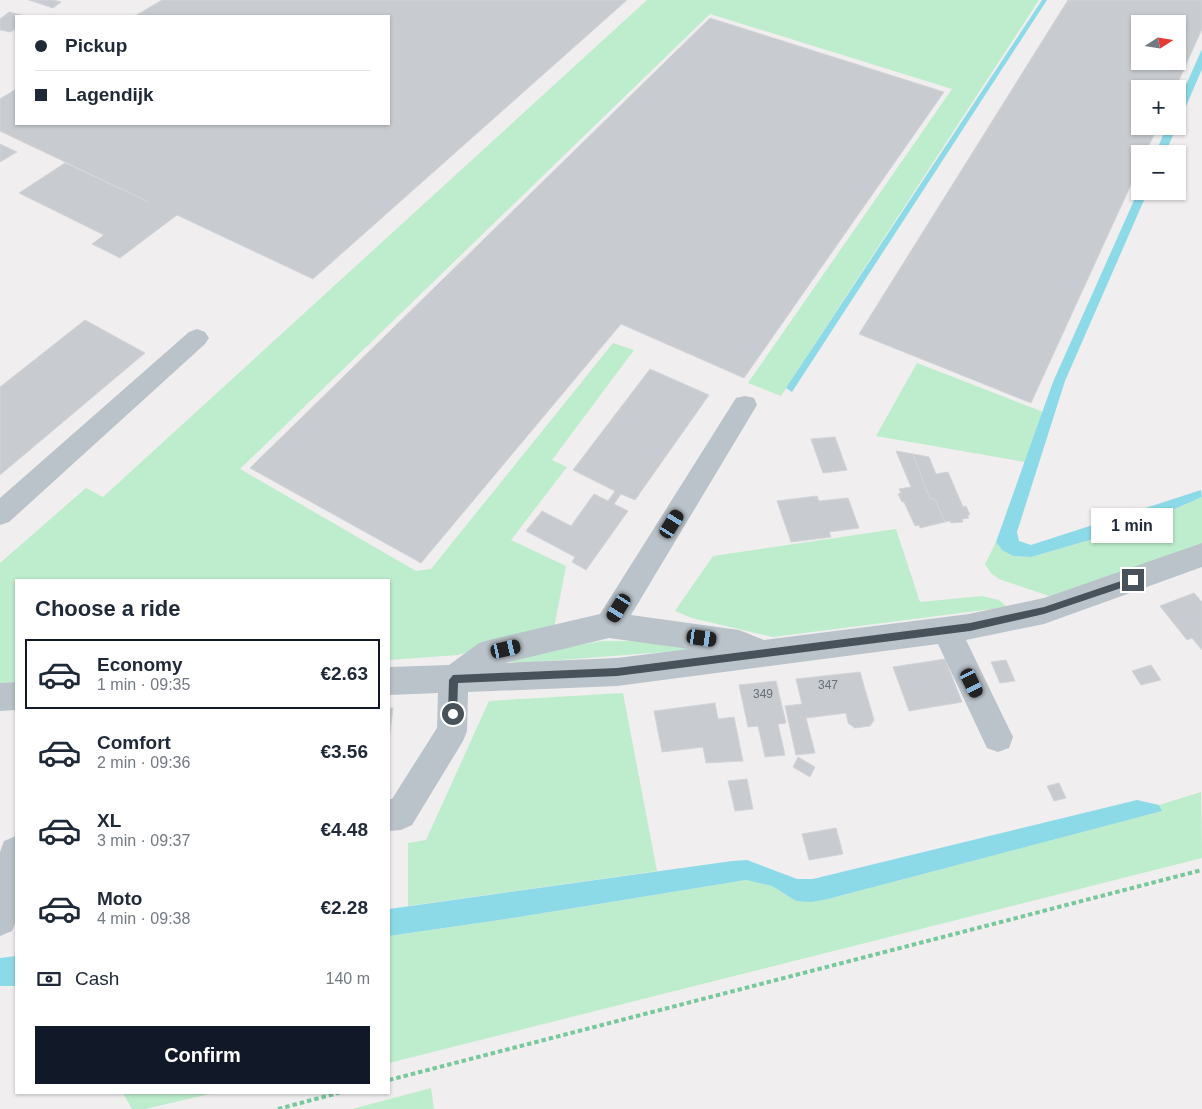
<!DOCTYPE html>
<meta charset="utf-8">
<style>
body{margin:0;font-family:Helvetica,sans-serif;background:#f6f6f7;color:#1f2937;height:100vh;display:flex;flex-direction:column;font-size:19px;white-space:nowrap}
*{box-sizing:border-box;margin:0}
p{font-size:16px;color:#747a83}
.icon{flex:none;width:28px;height:28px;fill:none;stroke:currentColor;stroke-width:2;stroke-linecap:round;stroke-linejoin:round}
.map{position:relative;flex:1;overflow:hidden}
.drawer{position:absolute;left:15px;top:579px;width:375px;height:515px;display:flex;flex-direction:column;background:#fff;border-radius:0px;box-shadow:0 1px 4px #0004}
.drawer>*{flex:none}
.guide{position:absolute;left:15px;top:15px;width:375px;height:110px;border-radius:0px;box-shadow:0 1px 4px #0004;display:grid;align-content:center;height:110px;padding:0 20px;background:#fff}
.needle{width:32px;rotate:78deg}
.controls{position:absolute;left:1131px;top:15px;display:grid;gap:10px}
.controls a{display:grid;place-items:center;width:55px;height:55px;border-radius:0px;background:#fff;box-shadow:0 1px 4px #0004;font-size:25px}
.end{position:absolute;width:22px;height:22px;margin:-11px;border:6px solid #47525a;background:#fff;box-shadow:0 0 0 2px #fff}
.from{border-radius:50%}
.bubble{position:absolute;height:35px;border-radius:0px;background:#fff;box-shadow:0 1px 4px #0004;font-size:16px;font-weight:700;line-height:35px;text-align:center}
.car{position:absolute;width:15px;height:30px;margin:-15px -8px;border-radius:6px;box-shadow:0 0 4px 1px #0007;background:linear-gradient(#222 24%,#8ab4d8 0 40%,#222 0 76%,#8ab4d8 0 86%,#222 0)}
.guide b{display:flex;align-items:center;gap:18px;height:48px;font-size:19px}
.guide b+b{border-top:1px solid #e0e1e3}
.guide i{width:12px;height:12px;background:#1f2937}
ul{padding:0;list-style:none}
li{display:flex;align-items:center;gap:15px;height:70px;margin:0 10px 8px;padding:0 10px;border:2px solid transparent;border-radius:0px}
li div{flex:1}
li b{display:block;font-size:19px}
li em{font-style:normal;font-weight:700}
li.active{border-color:#111827}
li>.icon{width:45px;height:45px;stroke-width:1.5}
h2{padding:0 20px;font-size:22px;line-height:60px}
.pay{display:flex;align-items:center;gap:12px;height:55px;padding:0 20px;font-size:19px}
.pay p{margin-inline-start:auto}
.cta{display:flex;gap:10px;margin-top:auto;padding:10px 20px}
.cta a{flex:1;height:58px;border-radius:0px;background:#111827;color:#fff;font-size:20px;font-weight:700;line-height:58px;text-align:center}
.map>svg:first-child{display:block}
.green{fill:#bdedcd}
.water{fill:#8cdae8}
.building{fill:#c8cbd0;stroke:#d2d4d9;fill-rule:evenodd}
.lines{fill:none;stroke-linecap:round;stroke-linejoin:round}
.path{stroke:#77c99c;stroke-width:4;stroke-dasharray:4.5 3;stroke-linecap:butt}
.minor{fill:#bac3ca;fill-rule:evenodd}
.route{fill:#47525a}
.labels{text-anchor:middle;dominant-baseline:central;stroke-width:4;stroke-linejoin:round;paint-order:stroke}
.number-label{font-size:12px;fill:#677078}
</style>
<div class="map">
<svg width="1202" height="1109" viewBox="0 0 1202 1109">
<rect width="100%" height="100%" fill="#f0eeee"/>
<path class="green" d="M 647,0 L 1039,0 L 781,396 L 748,383 L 952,89 L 710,14 L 240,469 L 416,571 L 431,569 L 613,343 L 634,350 L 552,460 L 567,467 L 511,540 L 566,566 L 554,628 L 458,655 L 389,660 L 389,580 L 16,580 L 16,682 L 0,683 L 0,563 L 86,488 L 103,497 Z
M 917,363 L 1043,412 L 1025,462 L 876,436 Z
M 1202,497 L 1202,543 L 1068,593 L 1052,597 L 999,579 L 991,573 L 985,564 L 996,542 L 1002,550 L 1013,556 L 1031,557 L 1131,528 Z
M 896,529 L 920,602 L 982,596 L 999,600 L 1007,607 L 773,637 L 692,618 L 675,611 L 713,556 Z
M 602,641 L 680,641 L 704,649 L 521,663 L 505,661 L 513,656 Z
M 623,693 L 657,871 L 408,906 L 408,843 L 426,840 L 489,701 Z
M 1201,792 L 1202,858 L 389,1063 L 389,936 L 506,919 L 746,880 L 772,886 L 796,901 L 828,899 L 1161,811 L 1159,805 Z
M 431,1088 L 434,1109 L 352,1109 Z
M 123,1093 L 214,1093 L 145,1109 L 132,1109 Z"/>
<path class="water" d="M 1042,0 L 1047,0 L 792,392 L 786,388 Z
M 1202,49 L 1202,69 L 1178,125 L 1178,103 Z
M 1167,126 L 1177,126 L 1165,154 L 1155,154 Z
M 1140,187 L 1140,191 L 1148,191 L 1065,381 L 1017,532 L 1019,541 L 1031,545 L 1201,490 L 1202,497 L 1131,528 L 1031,557 L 1013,556 L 1002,550 L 996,542 L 1053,382 Z
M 1137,800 L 1159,805 L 1162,811 L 828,899 L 811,902 L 796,901 L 772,886 L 746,880 L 506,919 L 389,936 L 389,909 L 732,861 L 747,860 L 797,879 L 813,879 Z
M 16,956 L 16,986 L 0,986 L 0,958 Z"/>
<path class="building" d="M 29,0 L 53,0 L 61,2 L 53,8 Z
M 162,0 L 627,0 L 313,279 L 177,215 L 120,258 L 92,244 L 104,235 L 19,193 L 65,163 L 149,202 L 0,131 L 0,99 L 16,89 L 16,124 L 389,124 L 389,16 L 135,16 Z
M 1068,0 L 1202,0 L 1202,29 L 1175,89 L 1140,89 L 1140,126 L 1158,126 L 1145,154 L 1140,154 L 1140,165 L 1031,403 L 859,334 ZM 1140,24 L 1178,24 L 1178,61 L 1140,61 Z
M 9,12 L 25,16 L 16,16 L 16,28 L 11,32 L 0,30 L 0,19 Z
M 710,18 L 944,92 L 744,378 L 621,324 L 421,563 L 250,468 Z
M 0,144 L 17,152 L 0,162 Z
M 85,320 L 145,353 L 0,475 L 0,387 Z
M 650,369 L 709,395 L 635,500 L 621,494 L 614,504 L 628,511 L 586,570 L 572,562 L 575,557 L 526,531 L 542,511 L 571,526 L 594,494 L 608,501 L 615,491 L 573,470 Z
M 835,437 L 847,470 L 823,473 L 811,439 Z
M 896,451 L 913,454 L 930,499 L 935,499 L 945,522 L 920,528 L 919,525 L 915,526 L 904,502 L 902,502 L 898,494 L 901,493 L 899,489 L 911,487 Z
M 913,454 L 929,457 L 936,474 L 948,472 L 963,507 L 966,506 L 970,515 L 967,515 L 969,518 L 962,519 L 963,522 L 951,523 L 950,521 L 945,522 L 935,499 L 930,499 Z
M 817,496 L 819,501 L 848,498 L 859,528 L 829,532 L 831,537 L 791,542 L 777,501 Z
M 1194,593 L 1202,602 L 1202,650 L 1192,638 L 1187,640 L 1160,606 Z
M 945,659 L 962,702 L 909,711 L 893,667 Z
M 1006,660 L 1015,681 L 1000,683 L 991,662 Z
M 1151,665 L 1161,680 L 1141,685 L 1132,671 Z
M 860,672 L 874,720 L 870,726 L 855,728 L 848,723 L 846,713 L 806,718 L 815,753 L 796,755 L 785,706 L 802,704 L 796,679 Z
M 776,681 L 786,723 L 778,724 L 785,755 L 765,757 L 758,726 L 748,727 L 739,685 Z
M 715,703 L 718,719 L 734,717 L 743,761 L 706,763 L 703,747 L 662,752 L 654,711 Z
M 389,708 L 393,708 L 389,740 Z
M 798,757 L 815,767 L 810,777 L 793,767 Z
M 747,779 L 753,809 L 735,811 L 728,781 Z
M 1059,783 L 1066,798 L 1054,801 L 1047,786 Z
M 836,828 L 843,854 L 809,860 L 802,834 Z"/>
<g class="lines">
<path class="path" d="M 389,1080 L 1202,870
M 278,1109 L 342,1092"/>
<path class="minor" d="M 197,329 L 205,332 L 209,338 L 205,344 L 9,522 L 0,525 L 0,498 L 189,332 Z
M 745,396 L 754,398 L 757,405 L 631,615 L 739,630 L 764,640 L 969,614 L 1044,598 L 1202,543 L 1202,567 L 1044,624 L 966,640 L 1013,737 L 1009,748 L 998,752 L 987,748 L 938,644 L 617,686 L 468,692 L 467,731 L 463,741 L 412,825 L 401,830 L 389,831 L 389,799 L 392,799 L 437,728 L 438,693 L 389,695 L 389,667 L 449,665 L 479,643 L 489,640 L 600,614 L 736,398 ZM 609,638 L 689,649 L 617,658 L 505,663 Z
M 16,682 L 16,710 L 0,711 L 0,683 Z
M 16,836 L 16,921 L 12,931 L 0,936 L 0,852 L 4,841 Z"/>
</g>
<path class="route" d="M 1133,577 L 1136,578 L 1136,583 L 1044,614 L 970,631 L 617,676 L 458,683 L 457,714 L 453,718 L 448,714 L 449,680 L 453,675 L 617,668 L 970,623 L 1044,607 Z"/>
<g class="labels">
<g class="number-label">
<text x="828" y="685">347</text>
<text x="763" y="694">349</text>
</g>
</g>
</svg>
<div class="controls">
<a><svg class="needle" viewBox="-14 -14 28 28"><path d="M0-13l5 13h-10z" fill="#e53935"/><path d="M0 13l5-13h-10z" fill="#747a83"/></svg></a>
<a>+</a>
<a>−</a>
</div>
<i class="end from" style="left:453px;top:714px"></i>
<i class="end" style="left:1133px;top:580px"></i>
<div class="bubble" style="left:1091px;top:508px;width:82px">1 min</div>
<i class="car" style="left:672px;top:524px;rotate:32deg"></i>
<i class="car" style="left:619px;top:608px;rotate:212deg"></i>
<i class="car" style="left:702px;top:638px;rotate:98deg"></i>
<i class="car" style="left:506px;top:649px;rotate:77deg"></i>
<i class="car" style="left:972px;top:683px;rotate:154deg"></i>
<div class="guide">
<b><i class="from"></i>Pickup</b>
<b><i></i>Lagendijk</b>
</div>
<section class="drawer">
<h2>Choose a ride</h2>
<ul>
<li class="active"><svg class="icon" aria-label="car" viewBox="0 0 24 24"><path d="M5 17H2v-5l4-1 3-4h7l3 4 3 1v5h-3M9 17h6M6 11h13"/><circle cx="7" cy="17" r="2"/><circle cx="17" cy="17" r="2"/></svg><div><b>Economy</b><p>1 min · 09:35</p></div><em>€2.63</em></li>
<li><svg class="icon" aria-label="car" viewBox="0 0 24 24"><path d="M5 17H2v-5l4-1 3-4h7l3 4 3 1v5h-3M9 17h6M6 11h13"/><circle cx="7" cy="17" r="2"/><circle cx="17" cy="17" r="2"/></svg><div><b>Comfort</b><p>2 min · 09:36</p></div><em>€3.56</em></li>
<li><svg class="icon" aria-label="car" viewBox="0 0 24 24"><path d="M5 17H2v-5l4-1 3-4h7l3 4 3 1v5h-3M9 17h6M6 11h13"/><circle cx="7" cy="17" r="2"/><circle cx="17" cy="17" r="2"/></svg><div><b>XL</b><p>3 min · 09:37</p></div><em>€4.48</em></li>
<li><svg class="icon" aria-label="car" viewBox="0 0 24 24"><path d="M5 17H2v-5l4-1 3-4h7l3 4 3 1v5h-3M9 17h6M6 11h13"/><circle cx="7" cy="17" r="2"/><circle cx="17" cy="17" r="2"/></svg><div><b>Moto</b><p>4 min · 09:38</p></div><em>€2.28</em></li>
</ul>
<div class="pay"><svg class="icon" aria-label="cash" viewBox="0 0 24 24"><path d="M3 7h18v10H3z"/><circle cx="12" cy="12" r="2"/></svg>Cash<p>140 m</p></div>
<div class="cta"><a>Confirm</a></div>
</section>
</div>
